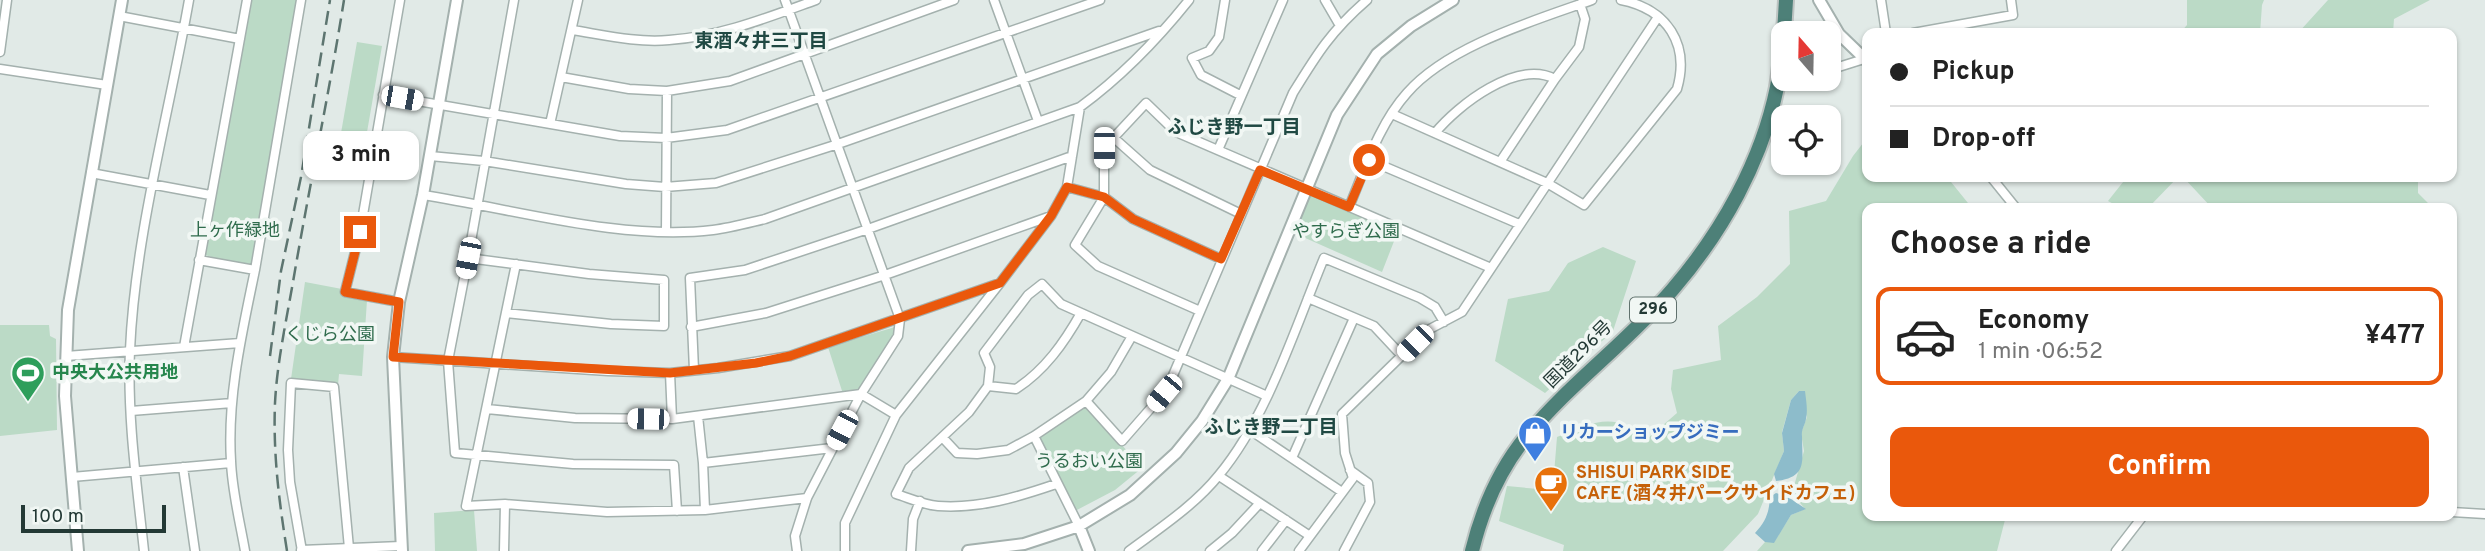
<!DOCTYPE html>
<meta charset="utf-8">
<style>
body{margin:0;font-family:Overpass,"Noto Sans JP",sans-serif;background:#f2f2f2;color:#222;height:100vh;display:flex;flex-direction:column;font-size:26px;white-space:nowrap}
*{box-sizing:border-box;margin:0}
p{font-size:23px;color:#767676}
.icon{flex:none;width:38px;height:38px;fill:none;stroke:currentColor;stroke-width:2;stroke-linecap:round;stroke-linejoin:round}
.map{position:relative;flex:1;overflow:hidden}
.panel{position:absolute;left:1862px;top:203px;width:595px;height:318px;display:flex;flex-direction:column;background:#fff;border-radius:14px;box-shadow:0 2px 5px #0004}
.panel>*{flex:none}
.top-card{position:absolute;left:1862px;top:28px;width:595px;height:154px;border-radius:14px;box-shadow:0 2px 5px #0004;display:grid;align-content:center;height:154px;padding:0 28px;background:#fff}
.needle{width:46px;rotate:340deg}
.fabs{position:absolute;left:1771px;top:21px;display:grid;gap:14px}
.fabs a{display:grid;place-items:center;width:70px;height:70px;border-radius:14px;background:#fff;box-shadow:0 2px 5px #0004;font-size:35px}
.scale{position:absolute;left:21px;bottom:18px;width:145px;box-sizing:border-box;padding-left:7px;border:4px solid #233935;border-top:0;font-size:19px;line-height:24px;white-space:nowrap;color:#233935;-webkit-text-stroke:5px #f1f7f4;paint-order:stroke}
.end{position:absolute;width:32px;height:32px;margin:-16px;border:9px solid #ea580c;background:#fff;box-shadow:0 0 0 4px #fff}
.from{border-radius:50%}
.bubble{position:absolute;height:49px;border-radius:14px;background:#fff;box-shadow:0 2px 5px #0004;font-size:23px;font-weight:700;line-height:49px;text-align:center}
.car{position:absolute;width:21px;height:42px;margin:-21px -10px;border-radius:9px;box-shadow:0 0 5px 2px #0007;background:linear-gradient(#fff 24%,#345 0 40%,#fff 0 76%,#345 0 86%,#fff 0)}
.top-card b{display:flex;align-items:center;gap:24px;height:66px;font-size:26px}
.top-card b+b{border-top:2px solid #e0e0e0}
.top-card i{width:18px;height:18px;background:#222}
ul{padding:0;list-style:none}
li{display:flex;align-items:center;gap:21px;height:98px;margin:0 14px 10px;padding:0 14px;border:4px solid transparent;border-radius:14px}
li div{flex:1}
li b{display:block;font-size:26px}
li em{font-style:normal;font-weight:700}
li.current{border-color:#ea580c}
li>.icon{width:63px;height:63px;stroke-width:1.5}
h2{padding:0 28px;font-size:32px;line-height:84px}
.primary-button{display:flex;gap:14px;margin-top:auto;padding:14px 28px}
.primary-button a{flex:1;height:80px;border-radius:14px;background:#ea580c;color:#fff;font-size:28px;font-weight:700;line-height:80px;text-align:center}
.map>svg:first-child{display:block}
.green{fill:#bbdac6}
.water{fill:#8dbccb}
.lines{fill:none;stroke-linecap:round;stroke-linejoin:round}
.minor-casing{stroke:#a4b1ae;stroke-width:11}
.tertiary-casing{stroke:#a4b1ae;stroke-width:14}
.trunk-casing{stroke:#bdc4c2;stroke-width:18}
.minor{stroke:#fff;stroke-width:8}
.tertiary{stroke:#fff;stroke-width:10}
.trunk{stroke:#4d8078;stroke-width:14}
.rail{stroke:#5d7570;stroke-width:2.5;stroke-dasharray:14 7;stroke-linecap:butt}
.route{stroke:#ea580c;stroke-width:9}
.labels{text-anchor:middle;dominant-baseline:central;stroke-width:7;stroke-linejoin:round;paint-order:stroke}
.shield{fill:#f1f7f4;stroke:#61726e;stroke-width:2}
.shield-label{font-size:16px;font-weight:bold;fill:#233935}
.park-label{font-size:18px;fill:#306c4d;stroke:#f1f7f4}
.street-label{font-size:18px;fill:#233935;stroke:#f1f7f4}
.leisure-label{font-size:18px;font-weight:bold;fill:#27864d;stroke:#f1f7f4;text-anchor:start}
.shop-label{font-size:18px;font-weight:bold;fill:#366cbe;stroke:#f1f7f4;text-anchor:start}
.food-label{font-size:18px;font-weight:bold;fill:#c56008;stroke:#f1f7f4;text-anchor:start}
.neighbourhood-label{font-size:19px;font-weight:bold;fill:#204943;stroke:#f1f7f4}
</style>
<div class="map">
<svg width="2485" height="551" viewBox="0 0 2485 551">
<rect width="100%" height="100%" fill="#e1eae7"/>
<path class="green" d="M 252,0 L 297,0 L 255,270 L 205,255 Z
M 2187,0 L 2264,0 L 2262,5 L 2260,33 L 2180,33 L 2187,25 Z
M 2328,0 L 2430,0 L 2394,19 L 2393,33 L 2298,33 Z
M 357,42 L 382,46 L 363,155 L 338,150 Z
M 1867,138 L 1867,177 L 1947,177 L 1972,208 L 1867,208 L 1867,516 L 2006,516 L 1997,551 L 1757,551 L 1765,542 L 1774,542 L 1791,515 L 1805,509 L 1792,493 L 1804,451 L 1801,433 L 1807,417 L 1799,391 L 1791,400 L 1782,432 L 1784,451 L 1758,514 L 1723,551 L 1563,551 L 1564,545 L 1499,521 L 1507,486 L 1538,489 L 1554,474 L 1557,437 C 1593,422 1614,411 1648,438 L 1677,413 L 1671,389 L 1673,370 L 1721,360 L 1718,326 L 1757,297 L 1790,264 L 1789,211 L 1826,201 L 1853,156 Z
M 2127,177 L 2178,177 L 2148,208 L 2121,208 L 2108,201 Z
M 2183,177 L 2418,177 L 2418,193 L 2433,208 L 2212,208 Z
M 1309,192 L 1398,231 L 1382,272 L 1294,233 Z
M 1603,247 L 1636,261 L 1613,331 L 1545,393 L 1495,361 L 1508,299 L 1549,291 L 1568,263 Z
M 305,282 L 342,289 L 342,295 L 367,300 L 362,376 L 339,374 L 338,385 L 291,379 Z
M 0,325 L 49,325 L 50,336 L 56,339 L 57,430 L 0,436 Z
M 895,327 L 896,335 L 860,392 L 843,394 L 828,347 Z
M 1086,404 L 1142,468 L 1115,490 L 1075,511 L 1038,438 Z
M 474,510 L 477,551 L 435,551 L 434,513 Z"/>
<path class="water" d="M 1799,391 L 1805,391 C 1806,400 1808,410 1806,419 C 1805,425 1801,430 1802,436 C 1802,461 1808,477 1776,481 L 1774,474 L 1784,451 L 1782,433 L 1791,400 Z
M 1776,493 L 1788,497 L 1806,509 L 1791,515 L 1774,543 L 1765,542 L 1755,533 C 1766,521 1769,513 1770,497 Z"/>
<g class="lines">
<g class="minor-casing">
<path id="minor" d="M 514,0 L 468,258 L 448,361 L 455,453 L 573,464 L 674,465 L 677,511
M 785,0 L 900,319 L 898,336 L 861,394 L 807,498 L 795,536 L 797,551
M 994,0 L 1038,121
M 1225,0 L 1219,37 L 1209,51 L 1192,58 L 1201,75 L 1240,95
M 1325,0 L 1339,24
M 1881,0 L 1886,33
M 119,16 L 240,39
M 572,30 C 604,35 637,43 669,40 C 719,37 769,17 816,0
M 1913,33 L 2013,15 L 2011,0
M 0,52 L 7,0
M 0,69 L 107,85
M 1829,70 L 1864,59
M 561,77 L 629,89 L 667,91 L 730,81 L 954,0
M 1776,87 L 1802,79
M 383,95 L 620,136 L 666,138 L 727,130 L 1100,0
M 1392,114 L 1547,183 L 1584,205 L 1677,89 C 1690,44 1667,9 1621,0
M 550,124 L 578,0
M 1435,133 C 1458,105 1517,59 1555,79
M 1114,138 L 1150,170 L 1241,214
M 1218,150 L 1283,0
M 430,156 L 484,161 L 626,184 L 665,187 L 716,183 L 838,144 L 1159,31
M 1369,160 L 1519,224
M 1500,162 L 1555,79 L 1579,47 L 1585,19 L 1580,4
M 91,173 L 210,195
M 1991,177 L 2016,208
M 1067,187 L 1104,197 L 1133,219 L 1221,259
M 423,195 C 514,209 621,241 713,230 C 730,228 748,223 765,219 L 1080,107 C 1121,77 1157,40 1189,0
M 1349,207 C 1365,169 1379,124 1407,93 C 1448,46 1533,21 1592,0
M 666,232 L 667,91
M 468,258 L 589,274 L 664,280 L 664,326 L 611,324 L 506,313
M 199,260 L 255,270 C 242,333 227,397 231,461 C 232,491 240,522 245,551
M 516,264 L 466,506 L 505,504 L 607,512 L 705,510 L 807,498
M 255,270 L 301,0
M 1308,298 L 1374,326 L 1402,356
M 399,302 L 345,292 L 360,232 L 400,0
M 1200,311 L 1098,266 L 1075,245 L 1104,197 L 1104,148 L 1146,103 L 1176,132 L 1491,268
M 691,327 L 766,313 L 885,275 L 1051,216
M 184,347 L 247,0
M 66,356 L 240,343
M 393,357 L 608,371 L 670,373 L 718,368 L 790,356 L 1000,283
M 694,370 L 690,278 L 745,270 L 868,229 L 1072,156
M 670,373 L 672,419
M 988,386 L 1016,389 C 1045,370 1064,343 1081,313
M 1086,401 L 1122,441 L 1164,393 L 1171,380 L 1293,93 C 1317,54 1331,31 1367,0
M 487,409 L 575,418 L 672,419 L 861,394 L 896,415
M 131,411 L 232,403
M 698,416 L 703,463 L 705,510
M 1250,430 L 1342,492
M 1034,436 L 1079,526
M 943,438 L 957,453 L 977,454 L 1008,450 L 1034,436 L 1086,401 L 1111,372 L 1132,336
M 1292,458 L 1354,318
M 703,463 L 832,448
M 183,467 L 195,551
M 1219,476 L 1310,536
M 72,477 L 231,463
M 1056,484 C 1018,497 979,509 938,506 C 924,505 909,498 896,494 L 909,468 L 969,412 L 988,386 L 990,367 L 984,353 L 1028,295 L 1042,284 L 1061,304 L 1267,396
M 2452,512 L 2485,514
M 301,550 L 401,546
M 144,551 C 137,485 127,417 130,350 C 135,235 169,114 189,0
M 302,551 L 290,482 L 288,450 L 291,383 L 334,387 L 349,548
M 504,551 L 505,504
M 845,551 L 845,523 L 896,415 L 1000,283 L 1051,216 L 1067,187 L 1080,107
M 911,551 L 913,519 L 920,501
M 1129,551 C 1160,528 1195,505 1219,475 C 1268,416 1295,328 1324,258 L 1420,298 L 1435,307 L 1444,322
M 1210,551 L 1232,533 L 1259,504
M 1262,551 L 1286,520
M 1299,551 L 1353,478 L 1345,453 L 1342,414 L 1428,330 L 1462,312 L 1658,17
M 1344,551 L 1370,502 L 1368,483 L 1350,470
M 2116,551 L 2143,516"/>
</g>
<g class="tertiary-casing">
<path id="tertiary" d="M 1819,0 L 1839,34 L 1867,61
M 1079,526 L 1089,551
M 78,551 L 65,396 L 68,310 L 122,0
M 402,551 L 393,357 L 399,302 L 423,195 L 457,0
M 968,551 L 1024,544 L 1079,526 L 1130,495 L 1176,453 L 1202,421 L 1228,379 L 1337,115 L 1377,54 L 1411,26 L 1453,0"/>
</g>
<g class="trunk-casing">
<path id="trunk" d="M 1784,33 L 1786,0
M 1472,551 C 1482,510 1499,470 1526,437 C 1570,383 1628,342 1673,289 C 1722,232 1762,161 1777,87 C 1780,71 1781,55 1783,39"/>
</g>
<use href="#minor" class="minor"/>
<use href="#tertiary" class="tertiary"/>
<use href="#trunk" class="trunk"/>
<path class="rail" d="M 270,356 L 281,271 L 301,177 L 330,0
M 287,551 C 279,501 273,454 275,403 C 277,363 286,322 293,282 C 309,188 329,94 344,0"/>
</g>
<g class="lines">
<path class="route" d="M 360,232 L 345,292 L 399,302 L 393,357 L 670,373 L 756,363 L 790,356 L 1000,283 L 1051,216 L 1067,187 L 1104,197 L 1133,219 L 1221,259 L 1260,170 L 1349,207 L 1369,160"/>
</g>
<defs>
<g id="stadium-pin" transform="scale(1.75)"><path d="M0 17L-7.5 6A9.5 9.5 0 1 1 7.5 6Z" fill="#2e9e5b" stroke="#f1f7f4"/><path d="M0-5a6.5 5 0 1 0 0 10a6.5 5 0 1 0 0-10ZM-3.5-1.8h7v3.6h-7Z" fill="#fff"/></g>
<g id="shop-pin" transform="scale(1.75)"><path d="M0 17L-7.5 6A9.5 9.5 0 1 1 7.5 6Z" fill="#3f7fe0" stroke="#f1f7f4"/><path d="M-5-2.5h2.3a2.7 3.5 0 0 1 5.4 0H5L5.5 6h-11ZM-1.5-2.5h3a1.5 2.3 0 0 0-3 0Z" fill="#fff"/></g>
<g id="cafe-pin" transform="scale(1.75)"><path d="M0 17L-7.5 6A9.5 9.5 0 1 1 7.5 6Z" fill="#e8710a" stroke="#f1f7f4"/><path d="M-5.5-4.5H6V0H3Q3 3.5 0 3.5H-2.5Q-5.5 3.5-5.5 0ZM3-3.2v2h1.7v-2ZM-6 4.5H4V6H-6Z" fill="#fff"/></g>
</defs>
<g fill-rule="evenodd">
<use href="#stadium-pin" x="28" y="373"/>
<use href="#shop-pin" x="1535" y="433"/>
<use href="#cafe-pin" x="1551" y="483"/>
</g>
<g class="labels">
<rect class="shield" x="1630" y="297.5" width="46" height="25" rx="5"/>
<g class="shield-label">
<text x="1653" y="310">296</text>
</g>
<g class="park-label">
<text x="235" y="231">上ヶ作緑地</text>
<text x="1346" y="232">やすらぎ公園</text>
<text x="330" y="335">くじら公園</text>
<text x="1089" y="462">うるおい公園</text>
</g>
<g class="street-label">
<text transform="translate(1579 355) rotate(-45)">国道296号</text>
</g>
<g class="leisure-label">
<text x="52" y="373">中央大公共用地</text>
</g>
<g class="shop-label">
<text x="1560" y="433">リカーショップジミー</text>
</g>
<g class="food-label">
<text x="1576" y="473">SHISUI PARK SIDE<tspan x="1576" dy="21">CAFE (酒々井パークサイドカフェ)</tspan></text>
</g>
<g class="neighbourhood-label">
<text x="761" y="42">東酒々井三丁目</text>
<text x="1234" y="128">ふじき野一丁目</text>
<text x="1271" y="428">ふじき野二丁目</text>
</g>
</g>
</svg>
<div class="fabs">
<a><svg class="needle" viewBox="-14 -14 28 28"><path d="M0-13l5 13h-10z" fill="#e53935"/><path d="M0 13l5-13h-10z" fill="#767676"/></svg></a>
<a><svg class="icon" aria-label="locate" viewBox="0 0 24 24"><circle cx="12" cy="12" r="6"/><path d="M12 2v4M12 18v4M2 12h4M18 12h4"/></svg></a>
</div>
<div class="scale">100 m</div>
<i class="end from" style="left:1369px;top:160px"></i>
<i class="end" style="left:360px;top:232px"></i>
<div class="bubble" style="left:303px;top:131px;width:116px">3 min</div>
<i class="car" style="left:402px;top:98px;rotate:100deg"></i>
<i class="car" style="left:1104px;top:148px;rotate:180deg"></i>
<i class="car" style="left:468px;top:258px;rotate:191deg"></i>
<i class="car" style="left:1415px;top:343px;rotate:225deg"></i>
<i class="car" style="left:1164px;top:393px;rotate:220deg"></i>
<i class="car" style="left:648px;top:419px;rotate:271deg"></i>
<i class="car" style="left:842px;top:430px;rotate:208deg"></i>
<div class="top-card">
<b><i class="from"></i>Pickup</b>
<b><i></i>Drop-off</b>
</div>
<section class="panel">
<h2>Choose a ride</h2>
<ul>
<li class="current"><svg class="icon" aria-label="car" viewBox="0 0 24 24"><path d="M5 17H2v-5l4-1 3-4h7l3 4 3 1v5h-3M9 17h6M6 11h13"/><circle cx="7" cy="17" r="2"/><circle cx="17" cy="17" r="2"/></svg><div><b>Economy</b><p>1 min · 06:52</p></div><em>¥477</em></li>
</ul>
<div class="primary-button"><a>Confirm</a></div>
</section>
</div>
